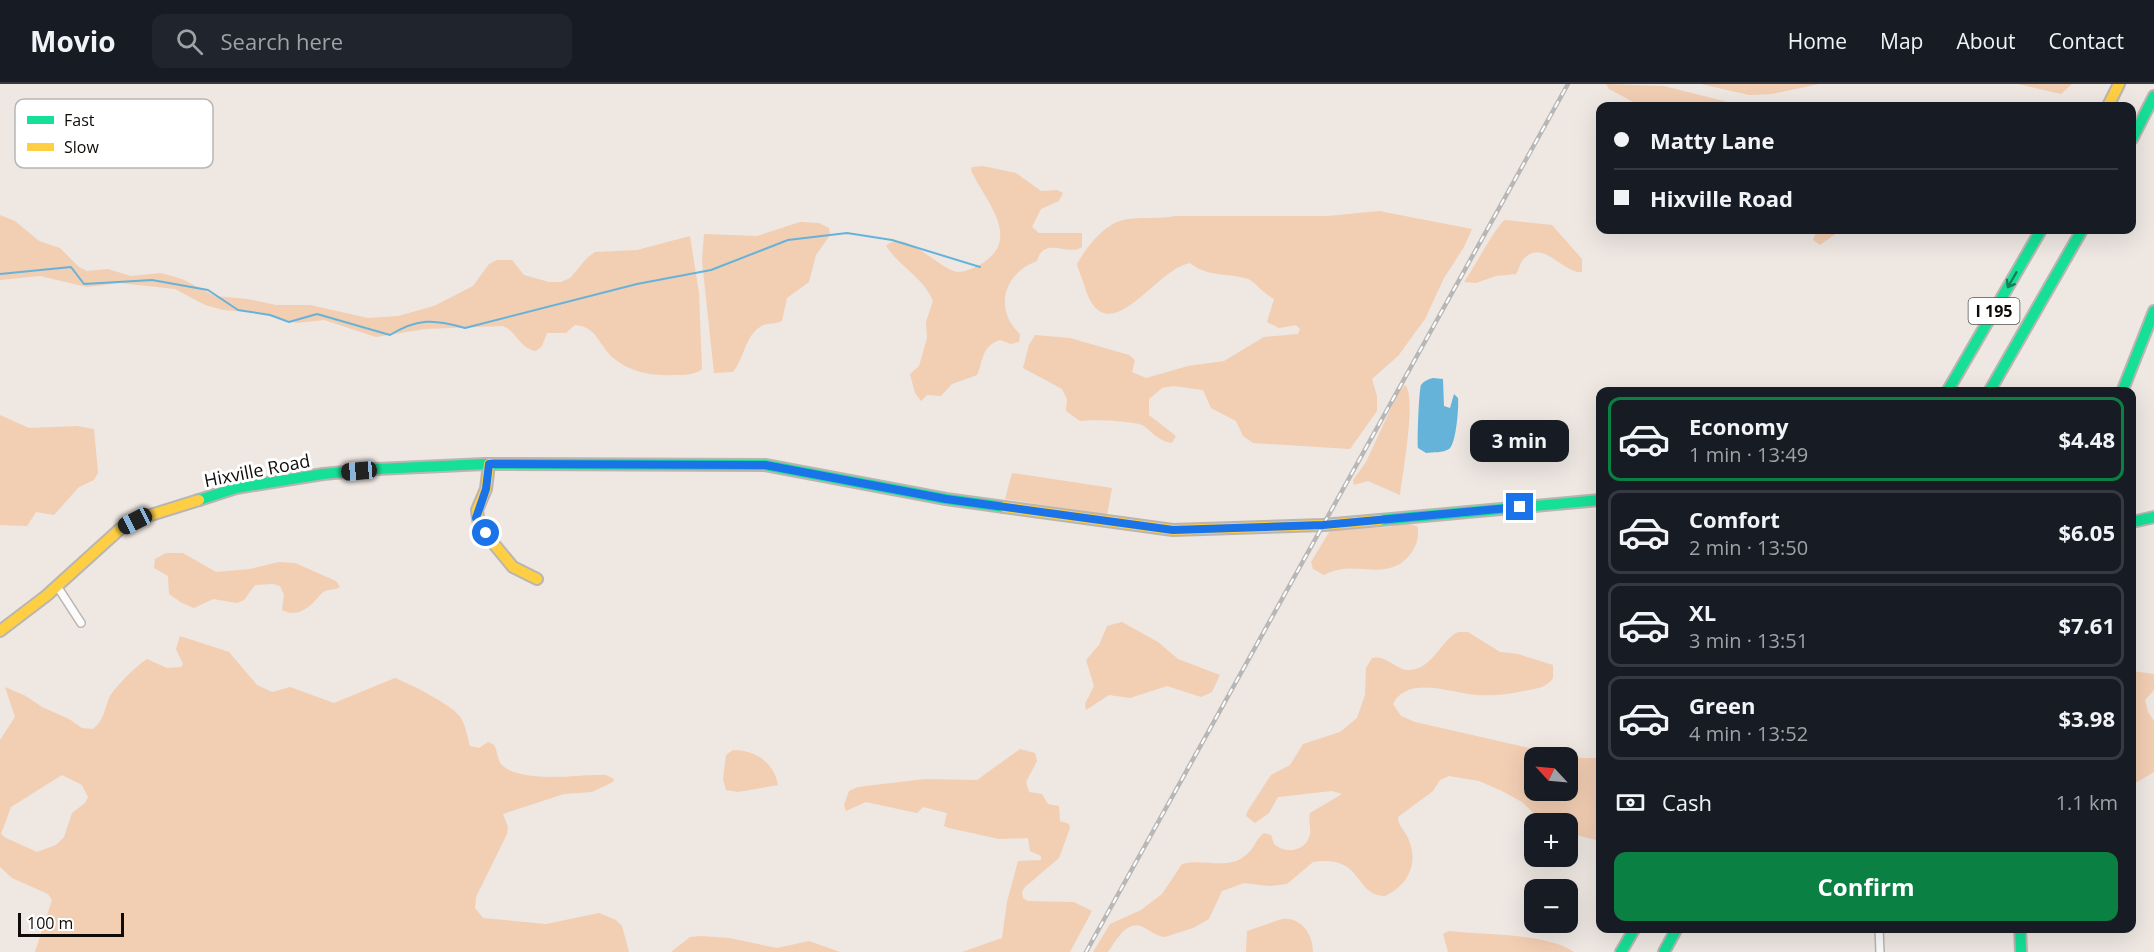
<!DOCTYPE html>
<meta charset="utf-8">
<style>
body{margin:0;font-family:"Open Sans",sans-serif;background:#20242c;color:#f1f3f6;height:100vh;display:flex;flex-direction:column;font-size:22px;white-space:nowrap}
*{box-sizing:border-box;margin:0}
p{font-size:20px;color:#9ea1a6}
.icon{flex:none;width:33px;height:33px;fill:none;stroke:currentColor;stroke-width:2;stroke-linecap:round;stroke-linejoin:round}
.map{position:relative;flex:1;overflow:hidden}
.sheet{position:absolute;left:1596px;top:303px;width:540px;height:546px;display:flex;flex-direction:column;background:#171b24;border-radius:12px;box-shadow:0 6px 24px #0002}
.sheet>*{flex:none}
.banner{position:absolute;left:1596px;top:18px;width:540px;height:132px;border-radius:12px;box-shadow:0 6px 24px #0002;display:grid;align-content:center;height:132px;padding:0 18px;background:#171b24}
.needle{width:39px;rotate:296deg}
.controls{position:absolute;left:1524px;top:663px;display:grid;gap:12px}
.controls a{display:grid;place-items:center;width:54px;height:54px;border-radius:12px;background:#171b24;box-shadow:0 6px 24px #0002;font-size:30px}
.scale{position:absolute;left:18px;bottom:15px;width:106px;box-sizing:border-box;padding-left:6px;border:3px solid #0f0b08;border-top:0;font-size:16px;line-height:21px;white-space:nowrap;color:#0f0b08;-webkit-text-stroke:4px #fff;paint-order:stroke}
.end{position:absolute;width:27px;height:27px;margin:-14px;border:8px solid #1a73e8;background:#fff;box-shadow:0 0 0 3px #fff}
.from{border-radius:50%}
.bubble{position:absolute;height:42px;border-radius:12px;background:#171b24;box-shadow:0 6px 24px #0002;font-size:20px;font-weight:700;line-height:42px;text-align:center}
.car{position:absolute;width:18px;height:36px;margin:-18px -9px;border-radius:8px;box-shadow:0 0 4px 2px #0007;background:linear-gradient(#222 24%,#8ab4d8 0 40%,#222 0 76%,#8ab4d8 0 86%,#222 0)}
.banner b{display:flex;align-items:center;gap:21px;height:57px;font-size:22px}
.banner b+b{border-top:2px solid #363941}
.banner i{width:15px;height:15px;background:#f1f3f6}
ul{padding:10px 0 0;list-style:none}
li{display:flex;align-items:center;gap:18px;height:84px;margin:0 12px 9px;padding:0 6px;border:3px solid #363941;border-radius:12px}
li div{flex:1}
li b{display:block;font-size:22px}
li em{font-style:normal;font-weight:700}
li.active{border-color:#0b8043}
li>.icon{width:54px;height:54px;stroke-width:1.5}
.pay{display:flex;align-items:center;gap:15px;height:66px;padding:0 18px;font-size:22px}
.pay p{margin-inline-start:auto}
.action{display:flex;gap:12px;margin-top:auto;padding:12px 18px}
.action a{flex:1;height:69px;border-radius:12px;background:#0b8043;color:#fff;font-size:24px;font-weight:700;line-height:69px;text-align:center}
header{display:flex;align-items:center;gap:36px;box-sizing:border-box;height:84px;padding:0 30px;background:#171b24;border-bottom:2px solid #363941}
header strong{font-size:28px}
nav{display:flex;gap:33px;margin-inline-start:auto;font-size:21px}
.search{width:420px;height:54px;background:#20242c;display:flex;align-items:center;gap:15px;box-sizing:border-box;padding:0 21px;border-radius:12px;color:#9ea1a6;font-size:22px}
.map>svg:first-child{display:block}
.green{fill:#f2ceb3;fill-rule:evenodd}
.water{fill:#66b3da}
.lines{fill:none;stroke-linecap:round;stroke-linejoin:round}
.stream{stroke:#66b3da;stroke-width:2}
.street-casing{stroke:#bab5b1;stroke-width:10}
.fast-casing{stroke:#bab5b1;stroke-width:14}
.slow-casing{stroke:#bab5b1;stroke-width:14}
.street{stroke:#fcfbfb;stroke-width:7}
.fast{stroke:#16e098;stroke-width:10}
.slow{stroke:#ffcf43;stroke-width:10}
.rail-casing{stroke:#b9b7b6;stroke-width:4.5}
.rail{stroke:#fff;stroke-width:2;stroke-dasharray:7;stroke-linecap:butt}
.oneway{stroke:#138057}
.route{stroke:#1a73e8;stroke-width:8}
.labels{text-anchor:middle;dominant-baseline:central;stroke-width:6;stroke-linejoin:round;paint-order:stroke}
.shield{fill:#fff;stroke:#575452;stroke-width:1.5}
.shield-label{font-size:16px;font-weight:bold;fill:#0f0b08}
.street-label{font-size:18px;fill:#0f0b08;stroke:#fff}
.key{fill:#fff;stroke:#b7b6b5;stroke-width:1.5}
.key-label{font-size:16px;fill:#0f0b08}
</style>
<header>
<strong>Movio</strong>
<div class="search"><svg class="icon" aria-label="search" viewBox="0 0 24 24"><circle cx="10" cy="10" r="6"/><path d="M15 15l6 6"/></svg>Search here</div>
<nav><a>Home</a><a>Map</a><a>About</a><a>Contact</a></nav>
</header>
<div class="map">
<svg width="2154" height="868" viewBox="0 0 2154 868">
<rect width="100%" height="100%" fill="#eee7e2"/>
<path class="green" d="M 1606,0 L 1664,2 L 1743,22 L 1641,22 L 1609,5 Z
M 1701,0 L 1819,0 L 1772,10 L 1749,11 Z
M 2018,0 L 2072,0 L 2061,10 Z
M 983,82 L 1016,89 L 1041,107 L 1057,106 L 1063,109 L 1059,117 L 1041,125 L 1032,143 L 1039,149 L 1082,149 L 1082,163 C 1068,173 1044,151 1037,177 C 1004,189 993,225 1020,250 L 1019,258 L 1011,260 L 1000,256 C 981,263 984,274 977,291 L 952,300 L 941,312 L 927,311 L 921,317 L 915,309 L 910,290 L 919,282 L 927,254 L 926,238 L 933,217 C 924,194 899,182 886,162 C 904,143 937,184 957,188 C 967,188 979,182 987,176 C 1020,150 983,114 971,86 L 972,83 Z
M 1379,127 L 1472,145 L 1464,163 L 1444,194 L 1425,235 L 1398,272 L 1372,295 L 1377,312 L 1377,327 L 1350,365 L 1253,359 L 1243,352 L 1236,337 L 1211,324 L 1203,306 L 1173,302 L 1162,304 L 1149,315 L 1149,331 L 1176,352 L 1172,359 C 1159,357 1154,350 1144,342 C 1138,337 1089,335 1080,337 L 1066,327 L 1067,315 L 1062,305 L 1023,284 L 1029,261 L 1035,251 L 1070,254 L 1129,271 L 1135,276 L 1132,288 L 1146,294 L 1188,282 L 1224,277 L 1264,253 L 1298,250 L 1300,245 L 1296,241 L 1279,244 L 1267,238 L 1274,215 C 1263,209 1255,198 1248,195 C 1226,188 1209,194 1190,179 C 1155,184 1104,278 1083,197 C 1081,191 1078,186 1077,180 C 1088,161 1106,137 1129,135 C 1145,133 1159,135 1175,132 L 1328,132 Z
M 0,131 L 15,137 L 39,157 L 60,164 L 79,183 L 87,187 L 108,185 L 131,192 L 161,189 L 182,195 L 215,212 L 248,215 L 276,221 L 310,221 L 368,234 L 398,232 L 434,222 L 473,202 L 489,180 L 497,176 L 512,176 L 524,191 L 549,198 L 561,198 L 570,194 L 587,174 L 595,168 L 637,166 L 690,152 L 699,209 L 702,285 C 695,291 684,291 675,291 C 655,292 632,289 616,276 C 598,263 599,243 575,241 L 566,249 L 547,249 L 542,262 L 536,267 C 520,265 517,248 503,242 L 425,245 L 376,253 L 324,236 L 297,239 L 260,229 L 223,226 L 205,221 L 175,205 L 120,199 L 87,203 L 40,192 L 0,196 Z
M 1505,136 L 1552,141 L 1582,175 L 1582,188 C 1564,191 1541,151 1522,177 C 1519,181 1519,186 1516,190 L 1496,192 L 1476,199 L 1464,198 C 1473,186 1497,140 1505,136 Z
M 800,138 L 819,139 L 829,144 L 830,151 L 816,171 L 809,198 L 787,214 L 782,237 C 774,241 767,238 760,243 C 745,252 744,275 733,288 L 714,289 L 702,177 L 704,150 L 757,152 Z
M 1817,146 L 1841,146 L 1820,161 L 1813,156 Z
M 1405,301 C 1417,312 1402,392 1400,411 L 1368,397 L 1354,401 L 1353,396 L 1366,378 L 1398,309 Z
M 0,331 L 29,344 L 77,342 L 94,345 L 98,389 L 94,396 L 79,403 L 54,431 L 36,428 L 27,442 L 0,441 Z
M 1012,389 L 1112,404 L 1107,431 L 1005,415 Z
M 1404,439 L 1417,442 C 1422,458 1409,478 1393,483 C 1370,491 1350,477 1324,491 L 1313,485 L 1311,478 L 1331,445 L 1390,443 Z
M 166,469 L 183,469 L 216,488 L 250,485 L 279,478 L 295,479 L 336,497 L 340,503 C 334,507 327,504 322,509 C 311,521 300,535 282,526 L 284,511 L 280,502 L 273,500 L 255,501 L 244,516 L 237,519 L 213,515 L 194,524 L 182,519 L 169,510 L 168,492 L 154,484 L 155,475 Z
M 1122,538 L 1158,558 L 1178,575 L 1220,591 L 1212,608 L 1201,613 L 1167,602 L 1130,614 L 1109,611 L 1086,626 L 1085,620 L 1094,602 L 1086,576 L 1099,561 L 1107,542 Z
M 1458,548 L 1468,548 L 1500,568 L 1518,570 L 1553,581 L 1553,594 C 1548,602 1538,605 1528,606 C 1512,610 1494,612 1477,611 C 1453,610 1408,590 1393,620 L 1401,632 L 1415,638 L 1551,669 L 1581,674 L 1600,674 L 1600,757 L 1568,749 L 1568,740 L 1544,739 L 1522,718 L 1502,707 L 1479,697 L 1449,692 L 1440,696 L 1433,707 L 1398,733 C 1398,742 1405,746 1408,754 C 1419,778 1409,801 1385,812 C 1353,811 1364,770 1313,778 L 1287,800 L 1269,802 L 1244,799 L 1222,807 L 1209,835 L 1193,844 L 1165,853 C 1156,852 1151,847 1143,843 C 1127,835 1116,857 1108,868 L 1093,868 L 1110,840 L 1141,826 L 1162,810 L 1182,780 C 1202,774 1228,787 1246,771 C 1254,765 1256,755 1264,749 L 1271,751 L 1274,760 C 1286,771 1307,767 1310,750 C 1311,743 1308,736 1310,729 L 1342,710 L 1332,707 L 1278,713 L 1269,729 L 1255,739 L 1246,732 L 1247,728 L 1271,691 L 1290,681 L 1303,660 L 1340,648 L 1357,634 L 1365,611 L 1366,584 L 1372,574 C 1387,570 1397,588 1411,586 C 1433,584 1441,556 1458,548 ZM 1534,674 L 1568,674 L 1568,706 L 1534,706 Z
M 180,552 L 229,568 L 257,601 L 272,608 L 290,603 L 334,619 L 395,594 C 410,600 453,621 461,634 C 466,643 467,652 470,662 L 479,664 L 488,658 L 494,661 C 498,668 497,677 503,682 C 523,700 580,690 606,691 L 614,695 L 613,698 L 592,708 L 564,710 L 503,730 L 508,743 L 507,750 L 476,813 L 475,824 L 483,834 L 546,840 L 599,829 L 616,836 L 622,842 L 629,868 L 35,868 L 52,816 L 48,810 L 12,794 L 0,783 L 0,656 L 15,633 L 5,603 L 26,612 L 42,623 L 69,635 L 82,644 L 93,645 C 105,635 104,625 110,612 C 115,603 138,580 147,575 L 167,584 L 181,583 L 183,580 L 176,565 ZM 62,691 L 82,701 L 88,713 L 85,719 L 72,729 L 64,753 L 56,761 L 37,768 L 6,754 L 1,750 L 11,723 Z
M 2132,587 L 2154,590 L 2154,606 L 2145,616 L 2148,628 L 2154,637 L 2154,688 L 2132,701 Z
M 1020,665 L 1035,669 L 1037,677 L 1026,698 L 1029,708 L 1042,710 L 1048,720 L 1059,722 L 1060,737 L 1069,740 L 1070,744 L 1059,774 L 1025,803 L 1022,808 L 1023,814 L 1028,817 L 1074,818 L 1092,827 L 1070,868 L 962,868 L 1002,854 L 1007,818 L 1018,777 L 1041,776 L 1041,772 L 1030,767 L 1028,754 L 999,755 L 949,744 L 944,742 L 947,729 L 923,723 L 917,729 L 866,718 L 846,727 L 844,721 L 849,707 L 858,703 L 925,695 L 977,696 Z
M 733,666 C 755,666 774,678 778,701 L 738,708 L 726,706 L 723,695 L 726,671 Z
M 1282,835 C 1301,833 1313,850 1313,868 L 1246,868 L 1247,847 Z
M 1449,847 C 1482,851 1548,849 1574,868 L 1448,868 L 1443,850 Z
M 701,852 L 729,854 L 777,864 L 809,857 L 840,868 L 671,868 L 690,853 Z"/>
<path class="water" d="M 1433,294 L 1443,295 L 1444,322 L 1450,324 L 1454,310 L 1458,314 C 1459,323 1456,360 1449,365 C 1443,369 1433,368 1426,369 L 1418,364 C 1417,357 1419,305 1421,301 C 1424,297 1428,295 1433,294 Z"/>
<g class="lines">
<path class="stream" d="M 0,190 L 71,183 L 84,200 L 152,196 L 208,206 L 238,226 L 270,231 L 289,238 L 317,230 L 390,251 C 418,234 434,235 465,244 L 637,200 L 711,186 L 788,156 L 847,149 L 892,156 L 980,183"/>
<g class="street-casing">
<path id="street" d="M 57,502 L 81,539
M 1879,844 L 1880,868"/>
</g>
<g class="fast-casing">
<path id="fast" d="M 2132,55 L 2154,12
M 1947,308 L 2041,146
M 1989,308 L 2082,146
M 2122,308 L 2154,227
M 199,416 L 236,404 L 323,390 L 377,385 L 485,380 L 765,381 L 946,415 L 1004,423
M 1380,436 L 1600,416
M 2132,438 L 2154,433
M 2020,844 L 2021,868
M 1621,868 L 1635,844
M 1664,868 L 1677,844"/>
</g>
<g class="slow-casing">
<path id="slow" d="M 2108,22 L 2119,0
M 489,380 L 486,405 L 477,426 L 479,442 L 513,483 L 537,495
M 1004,423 L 1173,446 L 1323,441 L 1380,436
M 0,547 L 46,512 L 120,445 L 138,435 L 199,416"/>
</g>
<use href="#street" class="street"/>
<use href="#fast" class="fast"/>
<use href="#slow" class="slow"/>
<g class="rail-casing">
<path id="rail" d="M 1086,868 L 1568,0"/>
</g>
<use href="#rail" class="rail"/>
</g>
<defs><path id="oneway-shaft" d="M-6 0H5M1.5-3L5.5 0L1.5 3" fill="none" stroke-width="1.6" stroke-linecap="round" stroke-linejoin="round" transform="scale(1.5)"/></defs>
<use class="oneway" href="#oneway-shaft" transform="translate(2012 196) rotate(120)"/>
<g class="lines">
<path class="route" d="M 486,449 L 476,434 L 486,405 L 489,380 L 765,381 L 946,415 L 1173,446 L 1323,441 L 1520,423"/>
</g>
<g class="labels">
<rect class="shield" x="1968.5" y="214" width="51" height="26" rx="4.5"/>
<g class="shield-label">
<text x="1994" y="227">I 195</text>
</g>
<g class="street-label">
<text transform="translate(257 386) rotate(-11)">Hixville Road</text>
</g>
</g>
<rect x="15" y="15" width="198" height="69" rx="9" class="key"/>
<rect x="27" y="32" width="27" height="8" fill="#16e098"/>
<rect x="27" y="59" width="27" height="8" fill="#ffcf43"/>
<g class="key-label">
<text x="64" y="42">Fast</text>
<text x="64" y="69">Slow</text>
</g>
</svg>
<div class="controls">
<a><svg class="needle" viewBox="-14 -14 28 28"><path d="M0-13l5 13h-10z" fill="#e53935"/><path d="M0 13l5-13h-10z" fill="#9ea1a6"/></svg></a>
<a>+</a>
<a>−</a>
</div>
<div class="scale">100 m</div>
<i class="end from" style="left:486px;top:449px"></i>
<i class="end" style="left:1520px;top:423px"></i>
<div class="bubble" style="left:1470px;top:336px;width:99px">3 min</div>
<i class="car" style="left:359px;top:387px;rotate:265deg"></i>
<i class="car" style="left:135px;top:437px;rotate:243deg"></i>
<div class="banner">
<b><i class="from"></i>Matty Lane</b>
<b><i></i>Hixville Road</b>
</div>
<section class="sheet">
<ul>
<li class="active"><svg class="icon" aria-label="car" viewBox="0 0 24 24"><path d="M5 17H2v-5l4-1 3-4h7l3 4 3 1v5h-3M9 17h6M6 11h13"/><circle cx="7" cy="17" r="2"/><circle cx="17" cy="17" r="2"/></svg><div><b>Economy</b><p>1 min · 13:49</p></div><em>$4.48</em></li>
<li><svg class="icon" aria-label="car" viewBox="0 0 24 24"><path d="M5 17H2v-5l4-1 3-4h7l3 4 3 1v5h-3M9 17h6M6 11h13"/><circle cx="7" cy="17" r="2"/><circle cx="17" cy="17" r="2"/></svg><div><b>Comfort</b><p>2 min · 13:50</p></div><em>$6.05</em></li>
<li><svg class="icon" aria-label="car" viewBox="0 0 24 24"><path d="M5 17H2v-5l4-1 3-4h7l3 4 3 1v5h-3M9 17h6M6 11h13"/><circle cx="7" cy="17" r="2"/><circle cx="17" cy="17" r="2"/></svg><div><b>XL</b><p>3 min · 13:51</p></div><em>$7.61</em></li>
<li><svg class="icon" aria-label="car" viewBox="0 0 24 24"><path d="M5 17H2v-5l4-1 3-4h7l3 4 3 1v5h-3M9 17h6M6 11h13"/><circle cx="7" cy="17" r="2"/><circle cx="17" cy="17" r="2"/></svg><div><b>Green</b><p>4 min · 13:52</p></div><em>$3.98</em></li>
</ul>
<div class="pay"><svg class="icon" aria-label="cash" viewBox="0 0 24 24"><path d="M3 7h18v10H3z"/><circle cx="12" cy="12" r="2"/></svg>Cash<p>1.1 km</p></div>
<div class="action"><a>Confirm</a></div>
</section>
</div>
